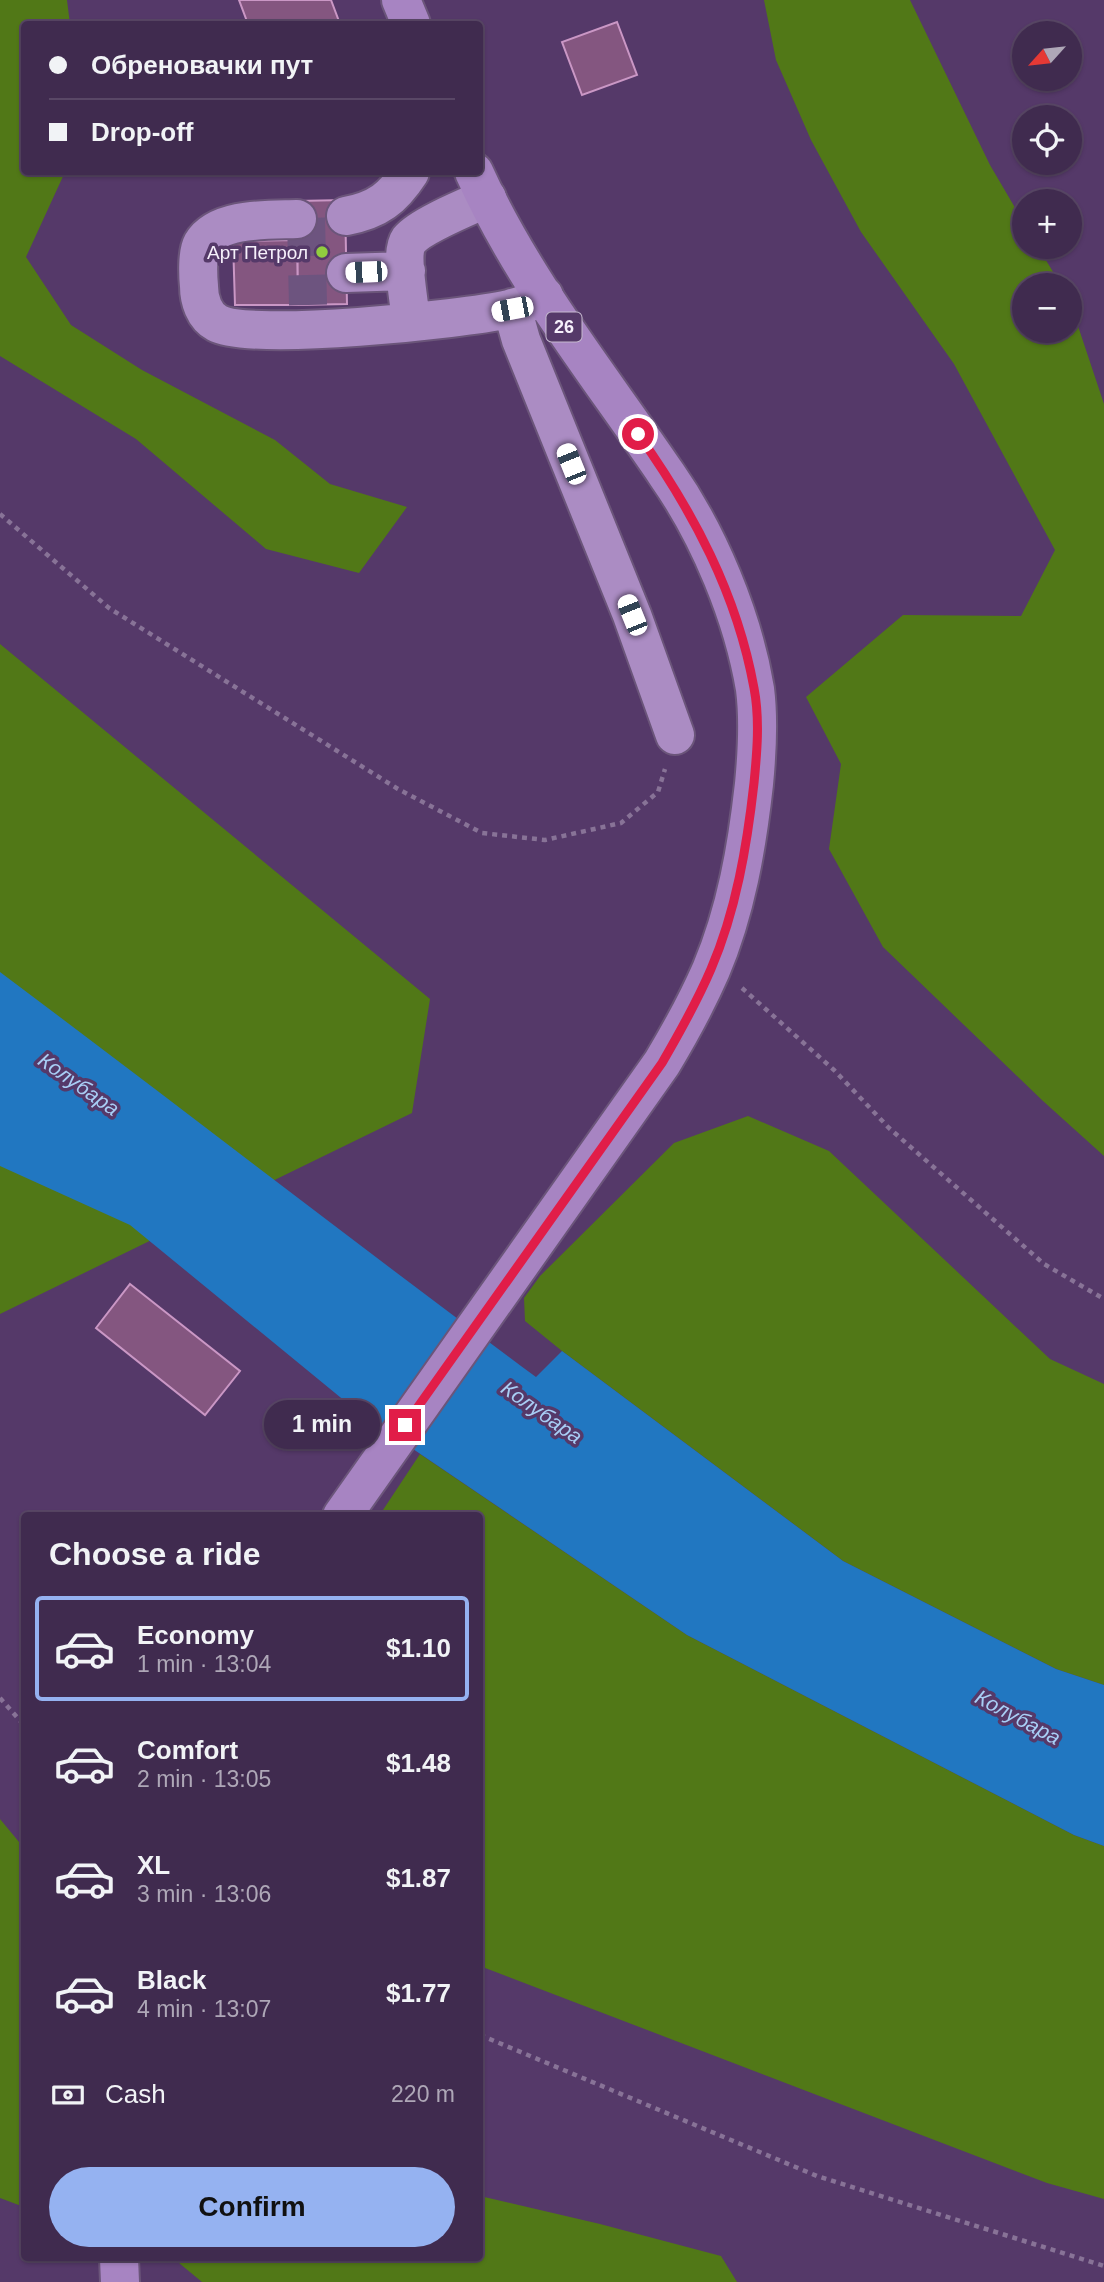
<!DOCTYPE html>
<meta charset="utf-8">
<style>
body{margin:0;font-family:Helvetica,sans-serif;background:#473356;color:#f1f3f6;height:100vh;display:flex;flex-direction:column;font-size:26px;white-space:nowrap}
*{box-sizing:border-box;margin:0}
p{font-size:23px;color:#aea7b7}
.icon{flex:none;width:38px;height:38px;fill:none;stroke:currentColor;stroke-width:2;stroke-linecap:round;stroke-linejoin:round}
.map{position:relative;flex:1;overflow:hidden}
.sheet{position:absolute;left:21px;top:1512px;width:462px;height:749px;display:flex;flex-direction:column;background:#402b4f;border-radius:7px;box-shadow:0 2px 5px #0004,0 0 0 2px #594766}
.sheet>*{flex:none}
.top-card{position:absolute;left:21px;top:21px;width:462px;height:154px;border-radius:7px;box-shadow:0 2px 5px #0004,0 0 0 2px #594766;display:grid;align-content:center;height:154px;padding:0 28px;background:#402b4f}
.needle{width:46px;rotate:243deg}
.fabs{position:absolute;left:1012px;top:21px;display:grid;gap:14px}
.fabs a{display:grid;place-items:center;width:70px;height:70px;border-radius:50%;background:#402b4f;box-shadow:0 2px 5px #0004,0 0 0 2px #594766;font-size:35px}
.end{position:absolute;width:32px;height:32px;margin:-16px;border:9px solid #e11d48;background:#fff;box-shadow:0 0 0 4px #fff}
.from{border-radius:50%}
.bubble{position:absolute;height:49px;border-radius:24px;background:#402b4f;box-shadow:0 2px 5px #0004,0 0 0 2px #594766;font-size:23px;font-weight:600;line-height:49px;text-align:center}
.car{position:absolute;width:21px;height:42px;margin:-21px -10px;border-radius:9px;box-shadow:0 0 5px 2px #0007;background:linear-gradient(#fff 24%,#345 0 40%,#fff 0 76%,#345 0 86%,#fff 0)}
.top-card b{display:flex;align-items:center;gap:24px;height:66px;font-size:26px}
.top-card b+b{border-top:2px solid #594766}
.top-card i{width:18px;height:18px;background:#f1f3f6}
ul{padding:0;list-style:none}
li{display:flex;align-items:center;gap:21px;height:105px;margin:0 14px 10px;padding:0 14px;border:4px solid transparent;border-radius:7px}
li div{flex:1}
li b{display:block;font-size:26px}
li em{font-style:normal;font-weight:600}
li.on{border-color:#95b2f1}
li>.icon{width:63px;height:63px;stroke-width:1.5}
h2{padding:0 28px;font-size:32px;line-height:84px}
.pay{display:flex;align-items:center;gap:18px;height:77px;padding:0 28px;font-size:26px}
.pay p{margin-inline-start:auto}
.button{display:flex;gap:14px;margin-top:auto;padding:14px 28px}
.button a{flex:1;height:80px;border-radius:42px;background:#95b2f1;color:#111;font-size:28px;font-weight:600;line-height:80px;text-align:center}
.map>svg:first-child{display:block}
.green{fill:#517817}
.water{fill:#2177c1}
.building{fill:#845680;stroke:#ca97c5;stroke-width:2}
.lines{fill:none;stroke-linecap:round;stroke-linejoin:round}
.minor-tunnel{stroke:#6d547f;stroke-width:38;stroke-dasharray:38 19;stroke-linecap:butt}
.minor-casing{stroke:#6b557a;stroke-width:42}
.major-casing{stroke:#6b557a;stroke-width:42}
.path{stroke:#887397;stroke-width:4.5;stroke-dasharray:5 5;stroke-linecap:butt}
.minor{stroke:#ab8cc3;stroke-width:38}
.major{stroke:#a784c2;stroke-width:38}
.route{stroke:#e11d48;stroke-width:9}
.poi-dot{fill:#91cd3f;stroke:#553969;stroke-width:2.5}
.labels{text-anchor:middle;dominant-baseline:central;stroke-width:7;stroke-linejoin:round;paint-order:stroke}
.shield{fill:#553969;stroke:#c6b9cf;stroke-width:2}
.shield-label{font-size:18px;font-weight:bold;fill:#f6f0fb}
.poi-label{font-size:19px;fill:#f6f0fb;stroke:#553969;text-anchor:end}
.water-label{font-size:21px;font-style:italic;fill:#a8cef5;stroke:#553969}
</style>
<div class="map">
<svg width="1104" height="2282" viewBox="0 0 1104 2282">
<rect width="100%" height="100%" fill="#553969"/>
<path class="green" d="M 0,0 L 67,0 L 70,24 L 24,24 L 24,172 L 65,172 L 26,257 L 71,325 L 142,370 L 275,440 L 330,484 L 407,507 L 359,573 L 266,549 L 136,439 L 0,356 Z
M 764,0 L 910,0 L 990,165 L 1024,223 L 1024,247 L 1038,247 L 1061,285 L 1024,285 L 1024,331 L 1069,331 L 1069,299 L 1104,404 L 1104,1156 L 1043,1101 L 883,947 L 829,849 L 841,764 L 806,697 L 903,615 L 1021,616 L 1055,550 L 954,364 L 861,232 L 811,140 L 776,60 Z
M 0,644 L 430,999 L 412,1113 L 0,1314 Z
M 748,1116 L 829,1151 L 1050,1359 L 1104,1384 L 1104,1685 L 1056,1669 L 843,1561 L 562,1351 L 525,1321 L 524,1298 L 540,1276 L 674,1143 Z
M 420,1454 L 687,1635 L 1074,1835 L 1104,1846 L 1104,2199 L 1047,2183 L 480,1966 L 480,1516 L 379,1516 Z
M 0,1819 L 24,1848 L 24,2207 L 0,2198 Z
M 480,2196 L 600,2224 L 721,2256 L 737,2282 L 202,2282 L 173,2258 L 480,2258 Z"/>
<path class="water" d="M 0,972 C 179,1106 356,1244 536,1377 L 562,1351 L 843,1561 L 1056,1669 L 1104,1685 L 1104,1846 L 1074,1835 L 687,1635 L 357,1411 L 130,1225 L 0,1166 Z"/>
<path class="building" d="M 239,0 L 331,0 L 340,24 L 248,24 Z
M 617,22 L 637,75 L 582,95 L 562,42 Z
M 345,200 L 347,304 L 298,305 L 297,201 Z
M 297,240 L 298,305 L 235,305 L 233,241 Z
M 130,1284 L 240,1371 L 205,1415 L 96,1328 Z"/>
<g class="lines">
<path class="minor-tunnel" d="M 306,218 L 308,305"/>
<g class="minor-casing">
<path id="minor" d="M 346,216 C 378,210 393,198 410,172
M 297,219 C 270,220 218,217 202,244 C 197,253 198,276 199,286 C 199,300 204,316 217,323 C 250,342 465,319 509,309 C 521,306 533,301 544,296
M 346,273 L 406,271
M 512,308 L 521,340 L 632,615 L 675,735
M 411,322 C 410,304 399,254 409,240 C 420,226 469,206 487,198"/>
</g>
<g class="major-casing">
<path id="major" d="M 401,0 L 411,24
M 342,1516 L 662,1063 C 680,1033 697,1002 711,970 C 736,911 747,847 754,784 C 757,753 759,720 755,689 C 743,617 709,535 667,475 C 600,376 523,281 474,172
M 119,2258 L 120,2282"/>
</g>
<path class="path" d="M 0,514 L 109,608 L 398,789 L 482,833 L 545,840 L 621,823 L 658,792 L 665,769
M 742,988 L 834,1070 L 889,1128 L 1044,1264 L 1104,1299
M 0,1698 L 24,1725
M 480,2035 L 817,2176 L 1104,2266"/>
<use href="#minor" class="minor"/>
<use href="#major" class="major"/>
</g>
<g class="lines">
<path class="route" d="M 405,1425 L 662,1063 C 680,1032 697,1002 711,969 C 736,911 747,846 754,783 C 757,753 760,719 754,688 C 737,594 693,511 638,434"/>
</g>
<circle class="poi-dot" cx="322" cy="252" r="7"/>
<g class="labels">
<rect class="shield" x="546.5" y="312.5" width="35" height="29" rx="5"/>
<g class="shield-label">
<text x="564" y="327">26</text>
</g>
<g class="poi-label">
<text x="308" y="252">Арт Петрол</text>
</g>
<g class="water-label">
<text transform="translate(79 1084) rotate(35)">Колубара</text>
<text transform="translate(542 1412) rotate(35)">Колубара</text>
<text transform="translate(1018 1717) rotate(28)">Колубара</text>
</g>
</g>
</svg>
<div class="fabs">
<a><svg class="needle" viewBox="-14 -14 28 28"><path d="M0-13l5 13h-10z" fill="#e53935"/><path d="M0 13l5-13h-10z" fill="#aea7b7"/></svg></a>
<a><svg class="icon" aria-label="locate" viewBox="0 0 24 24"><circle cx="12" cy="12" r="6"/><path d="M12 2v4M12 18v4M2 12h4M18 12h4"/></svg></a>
<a>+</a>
<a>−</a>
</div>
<i class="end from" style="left:638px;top:434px"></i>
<i class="end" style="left:405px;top:1425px"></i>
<div class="bubble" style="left:264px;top:1400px;width:116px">1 min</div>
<i class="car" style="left:366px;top:272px;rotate:268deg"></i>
<i class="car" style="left:512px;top:309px;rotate:259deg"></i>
<i class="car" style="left:571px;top:464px;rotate:338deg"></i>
<i class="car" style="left:632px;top:615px;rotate:338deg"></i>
<div class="top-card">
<b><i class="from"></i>Обреновачки пут</b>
<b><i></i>Drop-off</b>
</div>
<section class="sheet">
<h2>Choose a ride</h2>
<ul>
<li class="on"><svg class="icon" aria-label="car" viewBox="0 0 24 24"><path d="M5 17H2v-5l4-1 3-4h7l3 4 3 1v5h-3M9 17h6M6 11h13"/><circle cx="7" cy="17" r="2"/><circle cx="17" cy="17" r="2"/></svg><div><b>Economy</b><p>1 min · 13:04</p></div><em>$1.10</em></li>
<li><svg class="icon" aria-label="car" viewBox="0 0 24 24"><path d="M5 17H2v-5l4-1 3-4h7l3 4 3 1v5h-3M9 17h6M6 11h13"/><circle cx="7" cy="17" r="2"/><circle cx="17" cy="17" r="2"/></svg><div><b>Comfort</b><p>2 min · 13:05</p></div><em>$1.48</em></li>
<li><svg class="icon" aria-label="car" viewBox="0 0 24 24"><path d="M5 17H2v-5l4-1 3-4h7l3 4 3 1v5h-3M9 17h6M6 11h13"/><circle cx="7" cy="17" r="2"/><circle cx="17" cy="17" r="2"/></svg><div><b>XL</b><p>3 min · 13:06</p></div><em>$1.87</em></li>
<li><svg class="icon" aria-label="car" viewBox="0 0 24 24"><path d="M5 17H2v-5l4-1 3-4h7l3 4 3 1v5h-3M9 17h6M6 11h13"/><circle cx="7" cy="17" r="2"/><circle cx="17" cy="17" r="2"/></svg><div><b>Black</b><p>4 min · 13:07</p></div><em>$1.77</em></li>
</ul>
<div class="pay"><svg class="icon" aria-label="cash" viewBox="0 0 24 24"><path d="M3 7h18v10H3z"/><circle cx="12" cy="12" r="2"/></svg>Cash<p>220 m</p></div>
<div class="button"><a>Confirm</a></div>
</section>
</div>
